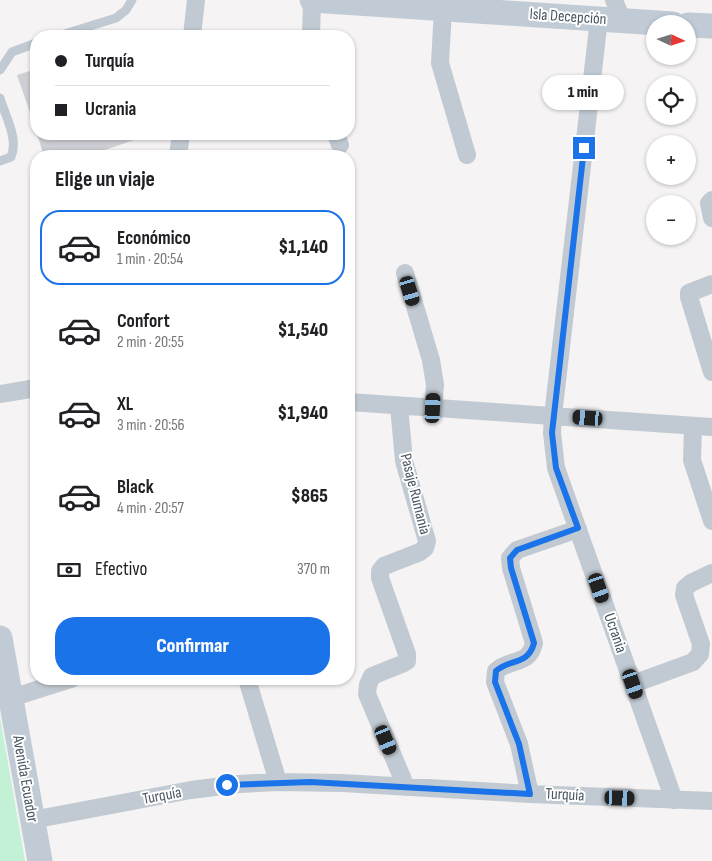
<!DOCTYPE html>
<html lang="es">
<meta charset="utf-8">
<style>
body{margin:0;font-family:"Sofia Sans Condensed",sans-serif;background:#f2f2f2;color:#202124;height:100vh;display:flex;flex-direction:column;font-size:19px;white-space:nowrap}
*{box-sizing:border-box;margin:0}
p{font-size:16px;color:#757577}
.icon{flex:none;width:28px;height:28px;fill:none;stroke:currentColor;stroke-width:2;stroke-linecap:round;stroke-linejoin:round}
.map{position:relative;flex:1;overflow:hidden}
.drawer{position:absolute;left:30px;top:150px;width:325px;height:535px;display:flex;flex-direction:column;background:#fff;border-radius:20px;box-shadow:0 1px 4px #0004}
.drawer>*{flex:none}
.guide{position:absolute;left:30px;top:30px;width:325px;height:110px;border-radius:20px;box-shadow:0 1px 4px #0004;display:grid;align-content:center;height:110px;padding:0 25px;background:#fff}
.needle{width:32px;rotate:94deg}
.controls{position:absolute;left:646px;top:15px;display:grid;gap:10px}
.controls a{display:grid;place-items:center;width:50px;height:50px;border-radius:50%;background:#fff;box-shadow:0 1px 4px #0004;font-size:25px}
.end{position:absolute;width:22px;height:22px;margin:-11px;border:6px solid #1a73e8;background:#fff;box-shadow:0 0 0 2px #fff}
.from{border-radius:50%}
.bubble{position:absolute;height:35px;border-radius:18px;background:#fff;box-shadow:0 1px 4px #0004;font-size:16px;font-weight:800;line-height:35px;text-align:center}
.car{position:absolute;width:15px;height:30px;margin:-15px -8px;border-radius:6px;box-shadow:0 0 4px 1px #0007;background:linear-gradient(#222 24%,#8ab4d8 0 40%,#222 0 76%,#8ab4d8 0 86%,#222 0)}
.guide b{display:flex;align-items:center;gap:18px;height:48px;font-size:19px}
.guide b+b{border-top:1px solid #e0e0e0}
.guide i{width:12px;height:12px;background:#202124}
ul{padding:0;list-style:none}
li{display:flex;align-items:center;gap:15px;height:75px;margin:0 10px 8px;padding:0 15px;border:2px solid transparent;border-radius:20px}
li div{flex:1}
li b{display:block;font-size:19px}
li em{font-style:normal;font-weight:800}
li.active{border-color:#1a73e8}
li>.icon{width:45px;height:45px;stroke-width:1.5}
h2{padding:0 25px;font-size:22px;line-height:60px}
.pay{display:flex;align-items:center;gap:12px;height:55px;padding:0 25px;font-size:19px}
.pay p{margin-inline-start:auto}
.cta{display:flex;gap:10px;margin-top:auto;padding:10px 25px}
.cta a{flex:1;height:58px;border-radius:20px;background:#1a73e8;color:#fff;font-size:20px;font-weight:800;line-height:58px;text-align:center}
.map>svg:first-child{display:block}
.green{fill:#c3f1d5}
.building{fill:#cdcfd5}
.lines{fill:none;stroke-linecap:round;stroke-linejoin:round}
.lane{stroke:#c1cad2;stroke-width:9}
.street{stroke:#c1cad2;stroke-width:18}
.secondary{stroke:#c1cbd6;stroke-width:25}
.route{stroke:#1a73e8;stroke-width:6}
.labels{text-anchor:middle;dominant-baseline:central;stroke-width:4;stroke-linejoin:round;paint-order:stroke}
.street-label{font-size:16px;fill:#4a5661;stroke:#fff}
</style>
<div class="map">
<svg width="712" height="861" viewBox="0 0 712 861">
<rect width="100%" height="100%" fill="#f5f3f3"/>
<path class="green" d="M 0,717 L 25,861 L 0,861 Z"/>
<path class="building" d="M 36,69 L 36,124 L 34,124 L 17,75 Z
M 37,134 L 145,134 L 146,136 L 87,156 L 44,156 Z"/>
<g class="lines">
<path class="lane" d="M 58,36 L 116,18 L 126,10 L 132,0
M 0,70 L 12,52 L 36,43
M 0,98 C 5,116 19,139 11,157 L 0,161"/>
<path class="street" d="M 614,0 L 622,20
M 443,9 L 440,63 L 467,155
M 599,19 L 553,416 L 552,433 L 556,468 L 674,800
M 192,36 L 196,0
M 311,36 L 312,0
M 336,134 L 340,145
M 178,156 L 181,134
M 712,200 L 709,203 L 712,218
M 405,273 L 431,360 L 435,385 L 433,408
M 712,284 L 689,293 L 689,297 L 712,372
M 0,394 L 36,388
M 349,402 L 712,427
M 399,406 L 404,461 L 427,541 L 425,548 L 420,552 L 384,566 L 380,571 L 380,578 L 407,654 L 407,661 L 402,664 L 372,676 L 368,685 L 367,694 L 406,787
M 693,426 L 692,460 L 712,521
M 247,679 L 278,782
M 633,684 L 693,662 L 700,654 L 701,644 L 684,595 L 685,588 L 691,583 L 712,573
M 11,698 L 71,679
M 530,794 L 519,744 L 495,682 L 496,671 C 510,658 529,666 534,643 L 511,568 L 510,558 L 517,550 L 578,529
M 32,820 L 191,790 L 239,784 L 278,782 L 342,783 L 530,794 L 712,801"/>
<path class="secondary" d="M 312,0 L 673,24
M 688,25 L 712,26
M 0,638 L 40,861"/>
</g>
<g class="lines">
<path class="route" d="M 227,785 L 310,782 L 530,794 L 519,744 L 495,682 L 496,671 C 510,658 528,666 534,643 L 511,568 L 510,558 L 517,550 L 578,528 L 556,468 L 552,433 L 584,148"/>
</g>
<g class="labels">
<g class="street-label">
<text transform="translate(568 17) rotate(4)">Isla Decepción</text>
<text transform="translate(415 494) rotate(76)">Pasaje Rumania</text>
<text transform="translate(615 633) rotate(71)">Ucrania</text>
<text transform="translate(25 779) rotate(80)">Avenida Ecuador</text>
<text transform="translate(565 795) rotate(3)">Turquía</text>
<text transform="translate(162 796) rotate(-11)">Turquía</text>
</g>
</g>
</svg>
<div class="controls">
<a><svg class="needle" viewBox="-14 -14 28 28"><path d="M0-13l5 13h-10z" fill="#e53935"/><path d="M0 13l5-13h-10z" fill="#757577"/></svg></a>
<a><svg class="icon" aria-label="locate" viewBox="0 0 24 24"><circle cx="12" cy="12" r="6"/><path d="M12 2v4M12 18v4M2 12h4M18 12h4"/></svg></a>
<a>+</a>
<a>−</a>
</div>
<i class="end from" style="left:227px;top:785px"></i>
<i class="end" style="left:584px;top:148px"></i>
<div class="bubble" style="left:542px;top:75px;width:82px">1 min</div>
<i class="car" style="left:410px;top:291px;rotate:163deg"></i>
<i class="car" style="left:433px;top:408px;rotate:3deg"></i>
<i class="car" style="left:588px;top:418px;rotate:274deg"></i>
<i class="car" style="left:599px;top:588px;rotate:161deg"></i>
<i class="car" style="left:633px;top:684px;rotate:161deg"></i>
<i class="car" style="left:386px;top:740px;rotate:157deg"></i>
<i class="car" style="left:620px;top:798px;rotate:92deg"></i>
<div class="guide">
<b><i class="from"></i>Turquía</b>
<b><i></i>Ucrania</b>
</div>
<section class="drawer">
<h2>Elige un viaje</h2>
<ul>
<li class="active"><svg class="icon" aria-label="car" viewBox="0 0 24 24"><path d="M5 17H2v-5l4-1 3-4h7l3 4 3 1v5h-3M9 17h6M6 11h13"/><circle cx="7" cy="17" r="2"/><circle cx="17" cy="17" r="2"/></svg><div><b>Económico</b><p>1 min · 20:54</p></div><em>$1,140</em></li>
<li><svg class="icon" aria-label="car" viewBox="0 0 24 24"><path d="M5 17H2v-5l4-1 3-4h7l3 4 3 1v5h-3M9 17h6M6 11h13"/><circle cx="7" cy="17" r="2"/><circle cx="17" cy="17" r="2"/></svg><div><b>Confort</b><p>2 min · 20:55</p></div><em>$1,540</em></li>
<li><svg class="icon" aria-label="car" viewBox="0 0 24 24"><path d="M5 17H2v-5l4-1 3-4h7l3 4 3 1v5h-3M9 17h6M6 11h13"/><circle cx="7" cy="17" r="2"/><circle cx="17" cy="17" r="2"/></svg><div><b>XL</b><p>3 min · 20:56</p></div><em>$1,940</em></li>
<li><svg class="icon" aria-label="car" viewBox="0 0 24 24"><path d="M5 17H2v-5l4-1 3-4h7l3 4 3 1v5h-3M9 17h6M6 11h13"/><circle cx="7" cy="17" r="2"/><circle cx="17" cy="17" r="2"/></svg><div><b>Black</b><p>4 min · 20:57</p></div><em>$865</em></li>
</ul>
<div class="pay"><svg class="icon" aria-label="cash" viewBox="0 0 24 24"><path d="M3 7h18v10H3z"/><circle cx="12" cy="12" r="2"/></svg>Efectivo<p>370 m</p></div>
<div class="cta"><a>Confirmar</a></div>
</section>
</div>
